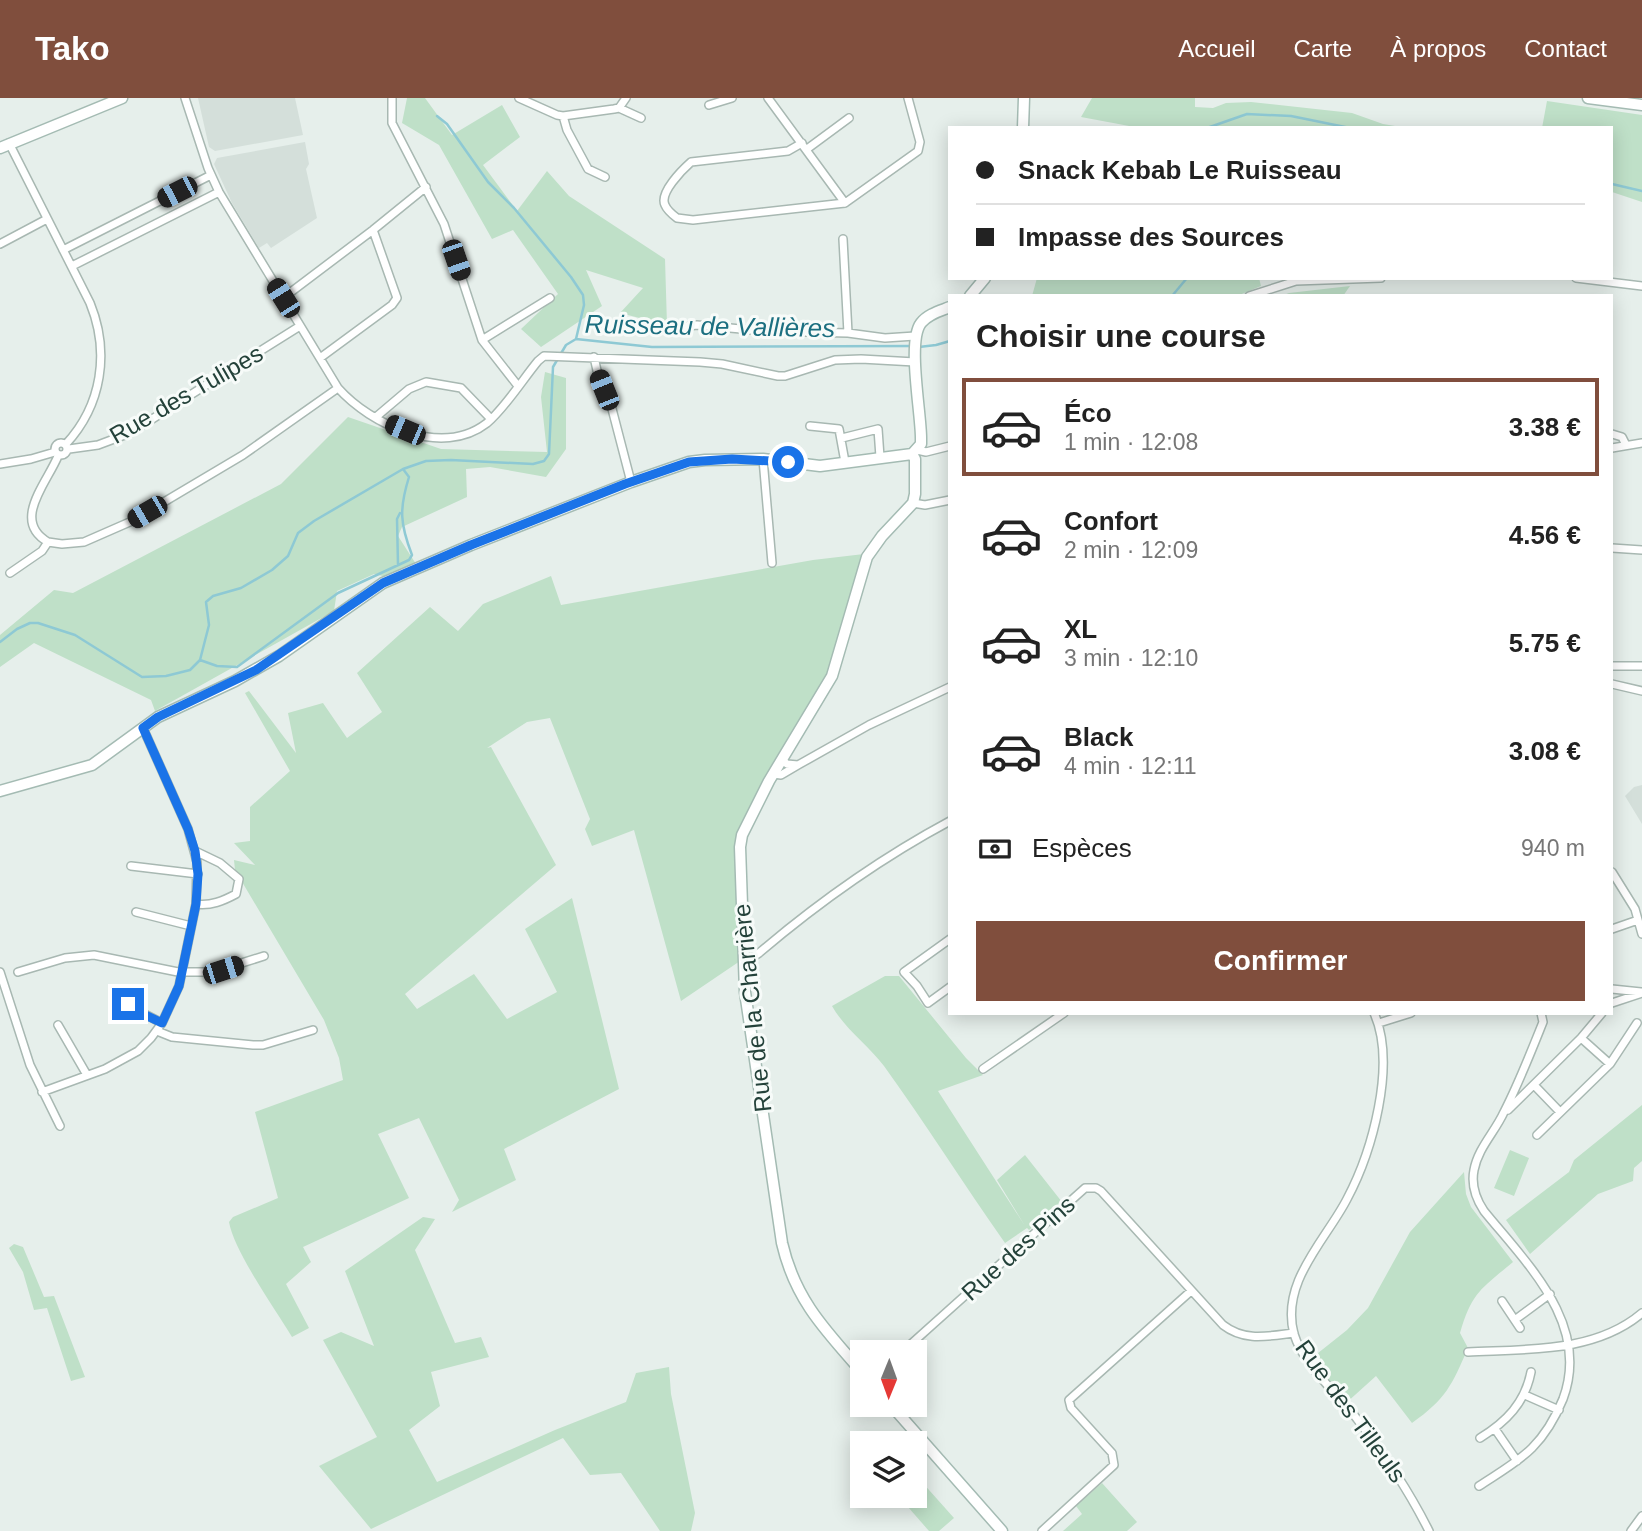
<!DOCTYPE html>
<html lang="fr">
<meta charset="utf-8">
<style>
body{margin:0;font-family:Arial,sans-serif;background:#f2f2f2;color:#222;height:100vh;display:flex;flex-direction:column;font-size:26px;white-space:nowrap}
*{box-sizing:border-box;margin:0}
p{font-size:23px;color:#767676}
.icon{flex:none;width:38px;height:38px;fill:none;stroke:currentColor;stroke-width:2;stroke-linecap:round;stroke-linejoin:round}
.map{position:relative;flex:1;overflow:hidden}
.details{position:absolute;left:948px;top:196px;width:665px;height:721px;display:flex;flex-direction:column;background:#fff;border-radius:0px;box-shadow:0 4px 18px #0003}
.details>*{flex:none}
.hud{position:absolute;left:948px;top:28px;width:665px;height:154px;border-radius:0px;box-shadow:0 4px 18px #0003;display:grid;align-content:center;height:154px;padding:0 28px;background:#fff}
.needle{width:46px;rotate:181deg}
.tools{position:absolute;left:850px;top:1242px;display:grid;gap:14px}
.tools a{display:grid;place-items:center;width:77px;height:77px;border-radius:0px;background:#fff;box-shadow:0 4px 18px #0003;font-size:35px}
.end{position:absolute;width:32px;height:32px;margin:-16px;border:9px solid #1a73e8;background:#fff;box-shadow:0 0 0 4px #fff}
.from{border-radius:50%}
.car{position:absolute;width:21px;height:42px;margin:-21px -10px;border-radius:9px;box-shadow:0 0 5px 2px #0007;background:linear-gradient(#222 24%,#8ab4d8 0 40%,#222 0 76%,#8ab4d8 0 86%,#222 0)}
.hud b{display:flex;align-items:center;gap:24px;height:66px;font-size:26px}
.hud b+b{border-top:2px solid #e0e0e0}
.hud i{width:18px;height:18px;background:#222}
ul{padding:0;list-style:none}
li{display:flex;align-items:center;gap:21px;height:98px;margin:0 14px 10px;padding:0 14px;border:4px solid transparent;border-radius:0px}
li div{flex:1}
li b{display:block;font-size:26px}
li em{font-style:normal;font-weight:800}
li.active{border-color:#804e3d}
li>.icon{width:63px;height:63px;stroke-width:1.5}
h2{padding:0 28px;font-size:32px;line-height:84px}
.pay{display:flex;align-items:center;gap:18px;height:77px;padding:0 28px;font-size:26px}
.pay p{margin-inline-start:auto}
.action{display:flex;gap:14px;margin-top:auto;padding:14px 28px}
.action a{flex:1;height:80px;border-radius:0px;background:#804e3d;color:#fff;font-size:28px;font-weight:800;line-height:80px;text-align:center}
header{display:flex;align-items:center;gap:42px;box-sizing:border-box;height:98px;padding:0 35px;background:#804e3d;color:#fff}
header strong{font-size:33px}
nav{display:flex;gap:38px;margin-inline-start:auto;font-size:24px}
.map>svg:first-child{display:block}
.built{fill:#d4dfda}
.green{fill:#bfe0c8}
.lines{fill:none;stroke-linecap:round;stroke-linejoin:round}
.stream{stroke:#8ec9d4;stroke-width:2.5}
.street-casing{stroke:#a8b8b2;stroke-width:10}
.secondary-casing{stroke:#a4bbb3;stroke-width:13}
.street{stroke:#fff;stroke-width:7}
.secondary{stroke:#fff;stroke-width:10}
.route{stroke:#1a73e8;stroke-width:9}
.labels{text-anchor:middle;dominant-baseline:central;stroke-width:6;stroke-linejoin:round;paint-order:stroke}
.street-label{font-size:24px;fill:#24423a;stroke:#f7fbf9}
.water-label{font-size:26px;font-style:italic;fill:#1c6f80;stroke:#f7fbf9}
</style>
<header>
<strong>Tako</strong>
<nav><a>Accueil</a><a>Carte</a><a>À propos</a><a>Contact</a></nav>
</header>
<div class="map">
<svg width="1642" height="1433" viewBox="0 0 1642 1433">
<rect width="100%" height="100%" fill="#e6efeb"/>
<path class="built" d="M 198,0 L 295,0 L 303,37 L 215,53 L 209,49 Z
M 305,44 L 309,66 L 306,71 L 317,120 L 271,150 L 267,145 L 259,150 L 232,105 L 214,66 L 217,60 Z
M 1642,687 L 1642,726 L 1625,698 L 1634,689 Z"/>
<path class="green" d="M 407,0 L 425,0 L 452,37 L 502,7 L 520,39 L 483,67 L 517,113 L 547,73 L 569,98 L 665,161 L 667,227 L 620,215 L 643,190 L 586,172 L 602,208 L 541,249 L 521,231 L 558,196 L 513,132 L 492,141 L 439,47 L 402,25 Z
M 1092,0 L 1195,0 L 1195,9 L 1213,10 L 1226,5 L 1251,4 L 1352,15 L 1383,26 L 1407,30 L 1140,30 L 1081,19 Z
M 1547,3 L 1642,17 L 1642,104 L 1612,94 L 1612,30 L 1542,30 Z
M 1037,180 L 1259,180 L 1261,188 L 1237,198 L 1032,198 Z
M 1350,188 L 1343,198 L 1281,198 L 1289,195 Z
M 545,274 L 566,280 L 566,351 L 546,379 L 490,369 L 466,371 L 467,399 L 402,429 L 398,438 L 416,466 L 387,479 L 374,476 L 337,493 L 334,513 L 155,613 L 151,602 L 34,545 L 0,569 L 0,537 L 54,492 L 73,495 L 281,386 L 348,319 L 441,351 L 547,354 L 541,299 Z
M 864,456 L 836,566 L 742,737 L 743,861 L 681,903 L 634,732 L 592,748 L 585,731 L 590,721 L 550,620 L 527,624 L 487,650 L 491,649 L 556,767 L 405,896 L 417,911 L 474,876 L 507,921 L 557,894 L 525,831 L 572,800 L 619,991 L 504,1051 L 516,1082 L 452,1114 L 459,1102 L 419,1020 L 378,1036 L 409,1100 L 303,1149 L 311,1164 L 286,1186 L 309,1230 L 292,1239 C 275,1211 234,1153 229,1124 L 233,1119 L 278,1100 L 255,1014 L 343,982 L 339,960 L 324,922 L 235,772 L 234,762 L 255,767 L 234,745 L 250,743 L 250,709 L 290,673 L 245,595 L 249,593 L 296,655 L 288,615 L 323,605 L 347,640 L 382,614 L 357,575 L 430,509 L 458,533 L 483,506 L 551,478 L 561,507 L 813,462 Z
M 885,878 L 899,878 L 966,960 L 983,977 L 938,993 L 1025,1128 L 997,1082 L 1025,1057 L 1062,1104 L 1029,1132 L 1027,1130 L 1005,1145 C 964,1087 926,1026 884,968 C 868,947 845,931 832,908 Z
M 1642,1007 L 1642,1063 L 1634,1070 L 1633,1083 L 1598,1096 L 1530,1156 L 1506,1122 L 1569,1074 L 1574,1062 Z
M 1510,1052 L 1529,1060 L 1514,1098 L 1494,1090 Z
M 1464,1074 L 1466,1096 L 1471,1109 L 1513,1164 C 1481,1191 1472,1194 1460,1235 L 1468,1250 C 1452,1287 1446,1301 1412,1325 L 1376,1278 L 1345,1306 L 1308,1263 L 1347,1232 L 1368,1210 L 1410,1134 Z
M 423,1119 L 435,1121 L 415,1152 L 455,1245 L 481,1239 L 489,1259 L 431,1274 L 440,1308 L 409,1332 L 437,1384 L 555,1332 L 626,1304 L 636,1275 L 669,1269 L 671,1296 L 695,1415 L 691,1433 L 660,1433 L 621,1375 L 590,1377 L 563,1340 L 371,1431 L 319,1368 L 377,1339 L 323,1242 L 341,1234 L 374,1248 L 345,1173 Z
M 14,1146 L 23,1149 L 44,1199 L 54,1198 L 85,1279 L 71,1283 L 47,1210 L 34,1212 L 23,1174 L 9,1150 Z
M 921,1383 L 954,1420 L 939,1433 L 929,1433 L 901,1401 L 904,1398 L 915,1398 L 915,1388 Z
M 1102,1385 L 1137,1424 L 1127,1433 L 1063,1433 L 1082,1416 L 1076,1408 Z"/>
<g class="lines">
<path class="stream" d="M 437,18 L 447,26 L 488,84 L 514,110 L 571,179 L 583,197 L 584,207 L 576,241
M 1207,30 L 1247,16 L 1291,18 L 1350,30
M 1612,86 L 1642,93
M 1172,198 L 1187,180
M 919,249 L 936,247 L 950,243
M 398,467 L 397,421 L 400,415
M 0,544 L 17,531 L 30,525 L 38,525 L 75,537 L 142,579 L 166,578 L 190,572 L 200,562 L 209,527 L 206,504 L 213,498 L 241,490 L 272,472 L 288,458 L 298,435 L 314,423 L 403,371 L 426,363 L 451,362 L 533,366 L 544,363 L 549,356 L 553,269 L 566,247 L 576,241 L 652,249 L 913,248
M 200,562 L 217,568 L 237,569 L 338,495 L 409,462 L 412,457 C 400,426 399,411 409,379 L 403,371"/>
<g class="street-casing">
<path id="street" d="M 185,0 L 208,70 L 219,94 L 338,290 C 371,327 442,360 487,325 C 505,310 523,281 538,263 L 544,258 L 700,264 L 722,266 L 778,278 L 785,278 L 835,262 L 861,261 L 915,264
M 392,0 L 392,25 L 444,126 L 482,242 L 518,288
M 519,0 L 557,17 L 563,18 L 614,11 L 619,10 L 626,0
M 768,0 L 845,105 L 918,53 L 920,44 L 908,0
M 709,7 L 732,0
M 619,10 L 641,20
M 563,18 L 567,32 L 588,71 L 605,79
M 9,45 L 90,205 C 110,254 102,307 66,346
M 802,45 L 788,53 L 691,64 C 682,72 659,95 665,107 C 667,112 673,117 677,120 L 693,122 L 845,105
M 807,51 L 849,20
M 843,141 L 848,235
M 0,146 L 47,121
M 63,152 L 211,77
M 72,168 L 219,94
M 1576,180 L 1642,188
M 1249,198 L 1296,183 L 1381,180
M 283,200 L 373,132 L 426,89
M 672,230 L 697,227 L 763,233 L 848,235 L 885,240 L 915,238
M 482,242 L 550,200
M 594,259 L 598,277 L 611,307 L 631,384
M 320,260 L 392,207 L 397,200 L 373,132
M 376,319 L 409,291 L 426,284 L 461,290 L 491,321
M 810,328 L 839,331 L 845,364
M 1612,336 L 1622,339 L 1626,347
M 842,340 L 878,331 L 880,359
M55 351a6 6 0 1 1 12 0a6 6 0 1 1-12 0Z
M 1612,350 L 1642,345
M 69,351 L 98,347 L 130,335 L 300,228
M 917,352 L 926,354 L 950,348
M 763,361 L 772,465
M 0,366 L 31,361 L 55,354
M 913,405 L 925,407 L 950,402
M 48,444 C 11,423 47,385 58,358
M 1612,450 L 1642,452
M 10,475 L 42,453 L 48,444 L 62,446 L 84,444 L 132,423 L 243,357 L 338,290
M 1612,568 L 1642,568
M 1612,586 L 1642,593
M 798,667 L 869,627 L 950,589
M 773,676 L 781,677 L 798,667 L 787,666 L 782,662
M 195,753 L 220,765 L 239,781 L 236,796 C 223,803 211,808 196,806
M 131,768 L 198,776
M 1612,774 L 1635,811 L 1642,836
M 136,814 L 191,828
M 1612,831 L 1638,822
M 950,841 L 904,874 L 917,888 L 928,905 L 950,889
M 743,861 L 750,861 L 759,855 C 819,804 881,760 950,723
M 0,874 L 30,967 L 60,1028
M 18,874 L 65,860 L 94,857 L 178,874 L 213,874 L 264,858
M 1612,891 L 1641,894
M 123,895 L 133,910 L 162,925
M 1612,905 L 1642,895
M 1374,915 C 1397,966 1372,1054 1347,1101 C 1326,1142 1280,1184 1294,1236 C 1304,1269 1337,1294 1357,1321 C 1385,1357 1409,1393 1429,1433
M 1379,925 L 1411,915
M 58,927 L 87,977
M 157,933 L 172,939 L 253,947 L 263,947 L 313,932
M 1581,940 L 1610,966
M 983,971 L 1064,915
M 1534,987 L 1560,1014
M 42,994 L 105,971 L 138,953 L 151,940 L 162,925 L 179,888 L 196,806 L 197,764 L 188,731 L 143,630
M 1508,1012 L 1581,940 L 1602,915
M 1537,1037 L 1610,966 L 1637,925
M 1502,1203 L 1520,1230
M 1516,1221 L 1550,1196
M 1468,1254 C 1527,1251 1595,1255 1642,1215
M 901,1255 L 1085,1090 L 1096,1090 L 1101,1093 L 1223,1227 C 1245,1244 1268,1238 1294,1235
M 1525,1297 L 1559,1312
M 1495,1331 L 1517,1363
M 1480,1340 C 1506,1324 1525,1305 1531,1274
M 1479,1388 C 1497,1376 1517,1365 1532,1350 C 1545,1337 1556,1318 1563,1301 C 1591,1226 1527,1166 1484,1113 C 1476,1101 1471,1087 1474,1072 C 1478,1050 1495,1034 1504,1014 C 1519,985 1531,954 1543,924 L 1541,915
M 1042,1433 L 1114,1367 L 1112,1355 L 1071,1310 L 1069,1302 L 1191,1193
M 1631,1433 L 1642,1418"/>
</g>
<g class="secondary-casing">
<path id="secondary" d="M 1588,0 L 1642,7
M 1023,30 L 1024,0
M 0,50 L 122,0
M 970,198 L 985,180
M 912,356 L 921,346 L 921,340 C 921,314 907,243 921,225 C 928,216 940,213 950,209
M 0,693 L 92,667 L 158,619 L 235,583 L 279,558 L 383,485 L 471,447 L 631,384 L 689,364 L 705,362 L 763,361 L 820,368 L 912,356
M 863,1275 C 826,1233 795,1202 782,1145 L 745,894 L 740,749 L 742,737 L 769,683 L 832,578 L 867,459 L 882,438 L 913,405 L 915,396 L 915,361 L 912,356
M 891,1307 L 1002,1433"/>
</g>
<use href="#street" class="street"/>
<use href="#secondary" class="secondary"/>
</g>
<g class="lines">
<path class="route" d="M 128,906 L 139,914 L 162,925 L 179,888 L 196,806 L 198,776 L 195,753 L 188,731 L 143,630 L 158,619 L 256,572 L 383,485 L 471,447 L 625,386 L 689,364 L 732,361 L 788,364"/>
</g>
<g class="labels">
<g class="street-label">
<text transform="translate(186 296) rotate(-30)">Rue des Tulipes</text>
<text transform="translate(752 910) rotate(-96)">Rue de la Charrière</text>
<text transform="translate(1018 1150) rotate(-42)">Rue des Pins</text>
<text transform="translate(1351 1313) rotate(54)">Rue des Tilleuls</text>
</g>
<g class="water-label">
<text transform="translate(710 228) rotate(1)">Ruisseau de Vallières</text>
</g>
</g>
</svg>
<div class="tools">
<a><svg class="needle" viewBox="-14 -14 28 28"><path d="M0-13l5 13h-10z" fill="#e53935"/><path d="M0 13l5-13h-10z" fill="#767676"/></svg></a>
<a><svg class="icon" aria-label="layers" viewBox="0 0 24 24"><path d="M12 4l9 5-9 5-9-5zM3 14l9 5 9-5"/></svg></a>
</div>
<i class="end from" style="left:788px;top:364px"></i>
<i class="end" style="left:128px;top:906px"></i>
<i class="car" style="left:177px;top:94px;rotate:243deg"></i>
<i class="car" style="left:456px;top:162px;rotate:161deg"></i>
<i class="car" style="left:283px;top:200px;rotate:328deg"></i>
<i class="car" style="left:604px;top:292px;rotate:338deg"></i>
<i class="car" style="left:405px;top:332px;rotate:293deg"></i>
<i class="car" style="left:147px;top:414px;rotate:240deg"></i>
<i class="car" style="left:223px;top:872px;rotate:72deg"></i>
<div class="hud">
<b><i class="from"></i>Snack Kebab Le Ruisseau</b>
<b><i></i>Impasse des Sources</b>
</div>
<section class="details">
<h2>Choisir une course</h2>
<ul>
<li class="active"><svg class="icon" aria-label="car" viewBox="0 0 24 24"><path d="M5 17H2v-5l4-1 3-4h7l3 4 3 1v5h-3M9 17h6M6 11h13"/><circle cx="7" cy="17" r="2"/><circle cx="17" cy="17" r="2"/></svg><div><b>Éco</b><p>1 min · 12:08</p></div><em>3.38 €</em></li>
<li><svg class="icon" aria-label="car" viewBox="0 0 24 24"><path d="M5 17H2v-5l4-1 3-4h7l3 4 3 1v5h-3M9 17h6M6 11h13"/><circle cx="7" cy="17" r="2"/><circle cx="17" cy="17" r="2"/></svg><div><b>Confort</b><p>2 min · 12:09</p></div><em>4.56 €</em></li>
<li><svg class="icon" aria-label="car" viewBox="0 0 24 24"><path d="M5 17H2v-5l4-1 3-4h7l3 4 3 1v5h-3M9 17h6M6 11h13"/><circle cx="7" cy="17" r="2"/><circle cx="17" cy="17" r="2"/></svg><div><b>XL</b><p>3 min · 12:10</p></div><em>5.75 €</em></li>
<li><svg class="icon" aria-label="car" viewBox="0 0 24 24"><path d="M5 17H2v-5l4-1 3-4h7l3 4 3 1v5h-3M9 17h6M6 11h13"/><circle cx="7" cy="17" r="2"/><circle cx="17" cy="17" r="2"/></svg><div><b>Black</b><p>4 min · 12:11</p></div><em>3.08 €</em></li>
</ul>
<div class="pay"><svg class="icon" aria-label="cash" viewBox="0 0 24 24"><path d="M3 7h18v10H3z"/><circle cx="12" cy="12" r="2"/></svg>Espèces<p>940 m</p></div>
<div class="action"><a>Confirmer</a></div>
</section>
</div>
